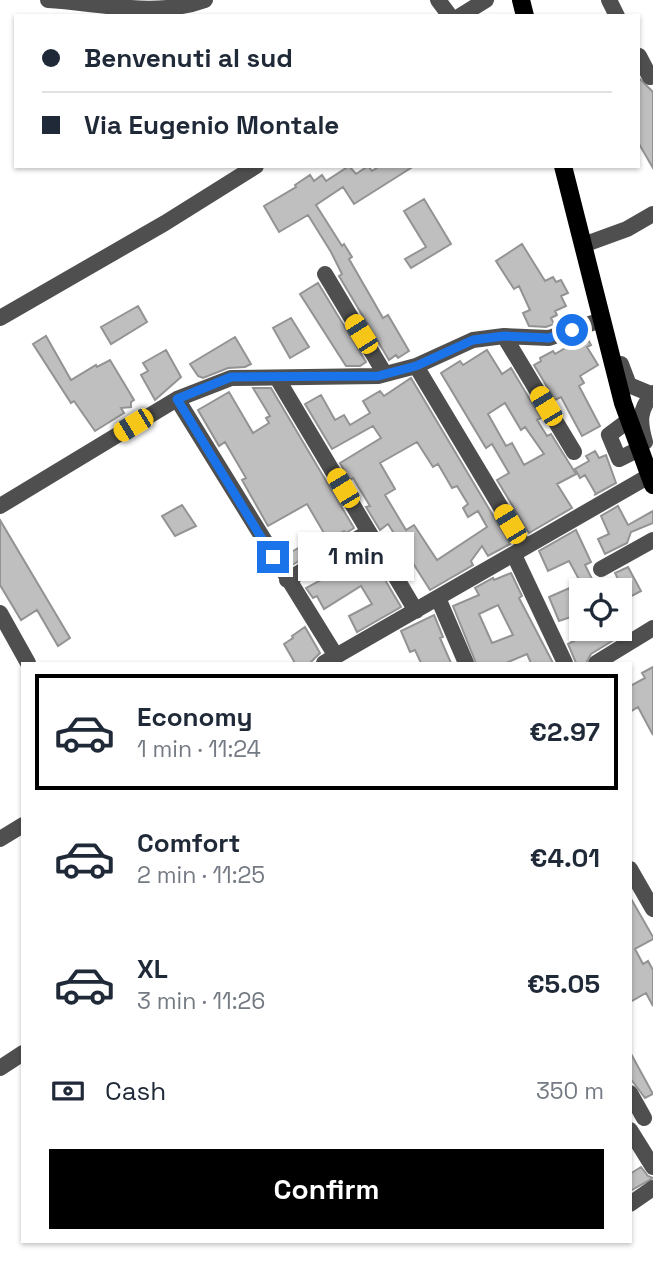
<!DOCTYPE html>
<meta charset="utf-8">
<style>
body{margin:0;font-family:"Space Grotesk",sans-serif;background:#f6f6f7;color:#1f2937;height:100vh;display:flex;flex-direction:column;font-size:26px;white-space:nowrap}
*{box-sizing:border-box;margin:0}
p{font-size:23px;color:#747a83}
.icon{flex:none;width:38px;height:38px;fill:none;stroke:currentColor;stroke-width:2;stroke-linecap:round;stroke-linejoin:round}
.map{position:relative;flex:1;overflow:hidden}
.details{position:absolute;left:21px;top:662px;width:611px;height:581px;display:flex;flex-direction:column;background:#fff;border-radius:0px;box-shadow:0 2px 5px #0004}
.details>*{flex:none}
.banner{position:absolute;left:14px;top:14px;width:626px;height:154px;border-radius:0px;box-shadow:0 2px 5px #0004;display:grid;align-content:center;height:154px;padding:0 28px;background:#fff}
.controls{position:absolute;left:569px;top:578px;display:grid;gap:14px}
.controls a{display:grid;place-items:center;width:63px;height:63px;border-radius:0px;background:#fff;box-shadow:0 2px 5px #0004;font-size:35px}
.end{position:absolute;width:32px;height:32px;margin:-16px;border:9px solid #1a73e8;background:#fff;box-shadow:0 0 0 4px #fff}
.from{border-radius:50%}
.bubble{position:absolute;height:49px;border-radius:0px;background:#fff;box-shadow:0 2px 5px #0004;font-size:23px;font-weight:600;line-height:49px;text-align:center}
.car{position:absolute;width:21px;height:42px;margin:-21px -10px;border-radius:9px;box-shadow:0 0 5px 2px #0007;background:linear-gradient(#f5c518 24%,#345 0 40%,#f5c518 0 76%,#345 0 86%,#f5c518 0)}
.banner b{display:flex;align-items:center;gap:24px;height:66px;font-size:26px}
.banner b+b{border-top:2px solid #e0e1e3}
.banner i{width:18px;height:18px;background:#1f2937}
ul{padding:12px 0 0;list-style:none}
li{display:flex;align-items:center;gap:21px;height:116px;margin:0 14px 10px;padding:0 14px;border:4px solid transparent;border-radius:0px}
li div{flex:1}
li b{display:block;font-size:26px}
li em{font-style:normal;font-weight:600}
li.current{border-color:#000}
li>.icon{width:63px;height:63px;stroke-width:1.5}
.pay{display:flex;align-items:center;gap:18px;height:77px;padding:0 28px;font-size:26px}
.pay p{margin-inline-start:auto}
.primary-button{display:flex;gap:14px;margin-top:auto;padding:14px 28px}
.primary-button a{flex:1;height:80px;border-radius:0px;background:#000;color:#fff;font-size:28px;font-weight:600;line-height:80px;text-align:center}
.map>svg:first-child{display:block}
.building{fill:#bfbfbf;stroke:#939393;stroke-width:2;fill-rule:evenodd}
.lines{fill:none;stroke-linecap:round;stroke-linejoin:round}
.minor{stroke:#4f4f4f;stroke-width:16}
.major{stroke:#000;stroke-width:18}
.route{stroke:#1a73e8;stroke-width:9}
</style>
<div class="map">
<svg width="653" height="1264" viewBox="0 0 653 1264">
<rect width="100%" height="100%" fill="#fff"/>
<path class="building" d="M 639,78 L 653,92 L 653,168 L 639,144 Z
M 349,166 L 356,174 L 368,166 L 372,171 L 380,166 L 414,166 L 354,204 L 343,187 L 316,205 L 342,246 L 344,244 L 352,257 L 349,259 L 383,318 L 388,315 L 409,351 L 398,358 L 396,355 L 389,360 L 339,276 L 342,274 L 331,252 L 308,215 L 279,232 L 264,206 L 296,187 L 295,185 L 310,175 L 314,181 L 322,175 L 326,181 Z
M 424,199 L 451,244 L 411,268 L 405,259 L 426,247 L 404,211 Z
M 522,244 L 545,281 L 553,277 L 556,282 L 561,280 L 568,293 L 561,296 L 566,306 L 555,311 L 557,315 L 551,318 L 554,324 L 546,327 L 529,326 L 523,313 L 530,310 L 519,286 L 514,289 L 496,261 Z
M 318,283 L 366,362 L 360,366 L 346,366 L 300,294 Z
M 138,306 L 147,322 L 111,344 L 101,327 Z
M 291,318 L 309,347 L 290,358 L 273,328 Z
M 46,336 L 71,380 L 96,365 L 97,367 L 110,360 L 134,400 L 131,402 L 131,407 L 121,408 L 124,413 L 95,431 L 74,401 L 71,403 L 33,344 Z
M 586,336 L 591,345 L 587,347 L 598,365 L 580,376 L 584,383 L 579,386 L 600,426 L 582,436 L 561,397 L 555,400 L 534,365 L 541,361 L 540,358 L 553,351 L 555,354 Z
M 235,337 L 251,364 L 245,367 L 228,368 L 203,378 L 198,376 L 190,364 Z
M 166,350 L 181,377 L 155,400 L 141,375 L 148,371 L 143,363 Z
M 487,350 L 502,374 L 511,368 L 541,418 L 537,420 L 547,436 L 551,434 L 576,474 L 557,484 L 572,508 L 529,533 L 497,480 L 509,473 L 492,444 L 486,448 L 441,373 L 460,361 L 463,365 ZM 505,403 L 521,430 L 525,427 L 544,454 L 524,465 L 512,443 L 506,446 L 488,414 Z
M 411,378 L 510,544 L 488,556 L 482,546 L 471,561 L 473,565 L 430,590 L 388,524 L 380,530 L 366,507 L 370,506 L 353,478 L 350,480 L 340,463 L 381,438 L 373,426 L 332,449 L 305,404 L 321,395 L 335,420 L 344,415 L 350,425 L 370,413 L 363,401 L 380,391 L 384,396 ZM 417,442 L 433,467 L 438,464 L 452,488 L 457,486 L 468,504 L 463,508 L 468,517 L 478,511 L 487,527 L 437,560 L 414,525 L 406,530 L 385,495 L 395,489 L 380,463 Z
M 253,388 L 271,388 L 354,528 L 346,533 L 344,531 L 328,540 L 307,504 L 268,526 L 242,480 L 246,478 L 225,442 L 219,446 L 198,410 L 229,392 L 253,433 L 269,423 L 266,418 L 270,416 Z
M 595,451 L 599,458 L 606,455 L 616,483 L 594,495 L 596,494 L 585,475 L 580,478 L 575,469 L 589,461 L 586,456 Z
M 182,505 L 196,526 L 175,536 L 162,516 Z
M 618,506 L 628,525 L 653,511 L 653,523 L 631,532 L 627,543 L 605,554 L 598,539 L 609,534 L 601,516 Z
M 0,520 L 70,638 L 58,646 L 37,610 L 21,620 L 0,585 Z
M 576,530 L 591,562 L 585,565 L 593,581 L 599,579 L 604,590 L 570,590 L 580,614 L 559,621 L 549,597 L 581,583 L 569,561 L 548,571 L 539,551 Z
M 314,539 L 320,548 L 292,565 L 286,555 Z
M 365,546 L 401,607 L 357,632 L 349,616 L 372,604 L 361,586 L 324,609 L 317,596 L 313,598 L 306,588 L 332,574 L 335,579 L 340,566 L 358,555 L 357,551 Z
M 628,567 L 641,591 L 620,602 L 620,591 L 623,589 L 615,573 Z
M 511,573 L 522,596 L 519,598 L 553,663 L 531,663 L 527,654 L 506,663 L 476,663 L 453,606 L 479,595 L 475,588 L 493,578 L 494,580 ZM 498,605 L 513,635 L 492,643 L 479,614 Z
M 434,615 L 443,637 L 440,638 L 451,663 L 421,663 L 415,650 L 410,652 L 401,631 Z
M 305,627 L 320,653 L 310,663 L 295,663 L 284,644 L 293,638 L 292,636 Z
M 598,628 L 623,628 L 625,633 L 591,654 L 586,663 L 576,663 L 568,644 Z
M 653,667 L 653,735 L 638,707 L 630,712 L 630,686 L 645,678 L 642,673 Z
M 630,897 L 653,937 L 653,939 L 635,949 L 643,964 L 648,961 L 653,970 L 653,1006 L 646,993 L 630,1002 Z
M 630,1052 L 653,1094 L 645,1098 L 630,1078 Z
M 641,1167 L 648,1176 L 653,1178 L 630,1191 L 630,1174 Z"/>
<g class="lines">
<path class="minor" d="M 48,0 C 99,3 156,18 205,0
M 438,0 L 450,16
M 609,0 L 617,16
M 460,16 L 486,0
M 639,56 L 650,77
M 583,245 L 627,229 L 653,214
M 325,274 L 385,374
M 0,318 L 165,223 L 256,166
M 504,336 L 574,452
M 621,364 L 629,385 L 651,394
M 416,366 L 524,546
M 277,378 L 416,611
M 177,399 L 336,656
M 629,420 L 609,435 L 619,459 L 639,449
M 645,442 C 639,421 639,410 653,393
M 0,506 L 177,399 L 231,378 L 378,376 L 416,366 L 473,340 L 504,336 L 549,338 L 601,320
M 514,555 L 565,663
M 601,569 L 653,540
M 287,580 L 369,532
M 438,598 L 466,663
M 0,613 L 28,663
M 324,663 L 649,476
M 596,663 L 653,628
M 0,839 L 23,825
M 630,869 L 653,909
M 0,1068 L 23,1053
M 630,1093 L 644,1118
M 630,1130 L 653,1167
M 630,1204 L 653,1188"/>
<path class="major" d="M 521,0 L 525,16
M 563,166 L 623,403 L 653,485"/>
</g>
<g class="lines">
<path class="route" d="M 273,557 L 177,399 L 231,377 L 378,376 L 416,366 L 473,340 L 504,336 L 549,338 L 572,330"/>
</g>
</svg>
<div class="controls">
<a><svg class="icon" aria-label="locate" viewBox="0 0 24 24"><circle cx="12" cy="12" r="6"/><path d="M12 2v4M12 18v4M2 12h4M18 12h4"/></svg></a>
</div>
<i class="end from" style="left:572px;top:330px"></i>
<i class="end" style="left:273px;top:557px"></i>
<div class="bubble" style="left:298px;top:532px;width:116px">1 min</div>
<i class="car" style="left:361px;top:334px;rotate:328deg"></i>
<i class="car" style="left:546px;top:406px;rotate:329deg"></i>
<i class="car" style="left:133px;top:425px;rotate:239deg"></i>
<i class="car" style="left:343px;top:488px;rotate:329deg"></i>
<i class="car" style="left:510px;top:524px;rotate:329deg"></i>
<div class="banner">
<b><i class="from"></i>Benvenuti al sud</b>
<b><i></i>Via Eugenio Montale</b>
</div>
<section class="details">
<ul>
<li class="current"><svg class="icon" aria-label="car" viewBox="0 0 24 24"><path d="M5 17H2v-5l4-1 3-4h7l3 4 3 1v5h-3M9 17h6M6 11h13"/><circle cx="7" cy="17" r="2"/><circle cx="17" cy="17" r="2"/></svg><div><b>Economy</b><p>1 min · 11:24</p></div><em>€2.97</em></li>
<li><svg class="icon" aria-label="car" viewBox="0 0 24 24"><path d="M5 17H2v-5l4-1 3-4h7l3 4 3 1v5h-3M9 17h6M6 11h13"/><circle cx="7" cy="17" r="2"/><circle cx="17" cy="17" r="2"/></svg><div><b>Comfort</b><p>2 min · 11:25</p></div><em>€4.01</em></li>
<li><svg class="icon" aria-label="car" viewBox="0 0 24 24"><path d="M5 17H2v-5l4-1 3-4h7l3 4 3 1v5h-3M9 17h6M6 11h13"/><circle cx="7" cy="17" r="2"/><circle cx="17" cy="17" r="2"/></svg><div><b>XL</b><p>3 min · 11:26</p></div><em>€5.05</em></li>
</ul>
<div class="pay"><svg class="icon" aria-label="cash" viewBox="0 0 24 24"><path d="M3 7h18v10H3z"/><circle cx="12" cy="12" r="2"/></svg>Cash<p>350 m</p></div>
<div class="primary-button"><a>Confirm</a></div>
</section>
</div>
